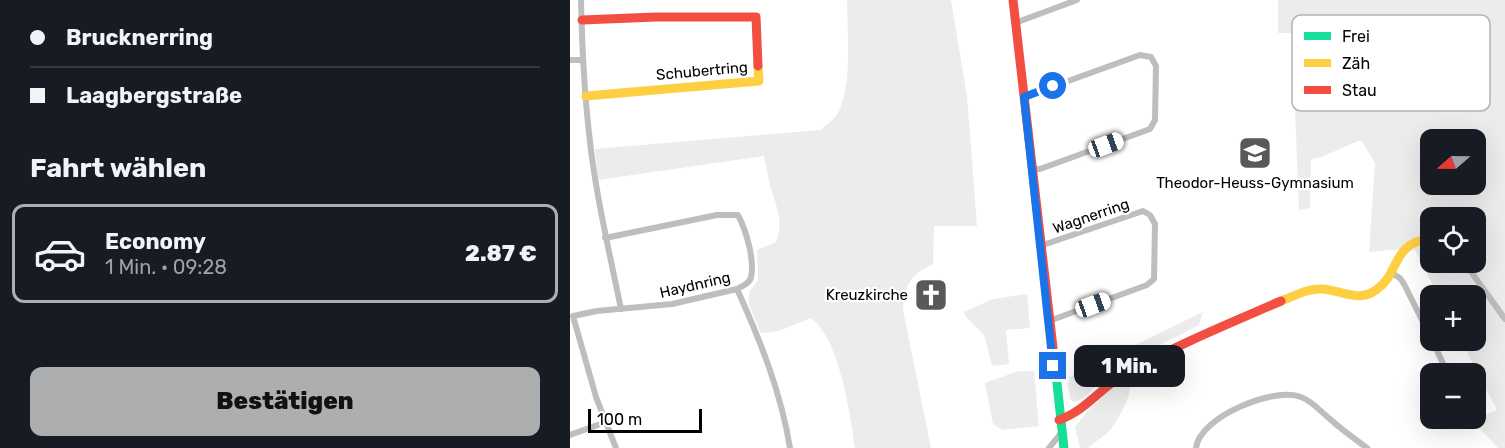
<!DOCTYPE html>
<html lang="de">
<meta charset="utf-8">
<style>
body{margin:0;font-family:Rubik,sans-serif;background:#242831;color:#f1f3f6;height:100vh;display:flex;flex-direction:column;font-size:22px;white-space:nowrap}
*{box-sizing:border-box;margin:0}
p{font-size:20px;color:#9ea1a6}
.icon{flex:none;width:33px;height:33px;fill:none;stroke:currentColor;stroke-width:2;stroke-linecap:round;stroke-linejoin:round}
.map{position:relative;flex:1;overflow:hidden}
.side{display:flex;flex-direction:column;background:#171b24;width:570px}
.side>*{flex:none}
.top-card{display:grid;align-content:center;height:132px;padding:0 30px;background:#171b24}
.needle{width:39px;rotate:250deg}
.buttons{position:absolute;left:850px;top:129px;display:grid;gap:12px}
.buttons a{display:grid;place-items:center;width:66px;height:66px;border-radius:12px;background:#171b24;box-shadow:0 6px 24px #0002;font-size:30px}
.scale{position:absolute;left:18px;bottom:15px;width:114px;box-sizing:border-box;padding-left:6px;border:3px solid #000;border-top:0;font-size:16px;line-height:21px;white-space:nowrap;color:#000;-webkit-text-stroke:4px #fff;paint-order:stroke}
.end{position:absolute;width:27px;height:27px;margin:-14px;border:8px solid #1a73e8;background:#fff;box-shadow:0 0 0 3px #fff}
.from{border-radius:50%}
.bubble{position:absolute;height:42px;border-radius:12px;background:#171b24;box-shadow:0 6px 24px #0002;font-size:20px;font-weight:800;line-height:42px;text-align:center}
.car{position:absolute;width:18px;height:36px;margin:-18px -9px;border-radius:8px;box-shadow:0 0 4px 2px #0007;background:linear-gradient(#fff 24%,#345 0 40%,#fff 0 76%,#345 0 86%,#fff 0)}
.top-card b{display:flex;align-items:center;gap:21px;height:57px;font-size:22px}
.top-card b+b{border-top:2px solid #363941}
.top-card i{width:15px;height:15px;background:#f1f3f6}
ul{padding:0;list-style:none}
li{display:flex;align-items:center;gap:18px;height:99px;margin:0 12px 9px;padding:0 18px;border:3px solid #363941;border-radius:12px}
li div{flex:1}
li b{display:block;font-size:22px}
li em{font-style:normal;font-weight:800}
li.selected{border-color:#adaeaf}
li>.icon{width:54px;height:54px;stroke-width:1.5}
h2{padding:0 30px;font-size:27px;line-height:72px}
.primary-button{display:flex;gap:12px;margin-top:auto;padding:12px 30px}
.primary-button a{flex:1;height:69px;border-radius:12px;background:#adaeaf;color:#111;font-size:24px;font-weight:800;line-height:69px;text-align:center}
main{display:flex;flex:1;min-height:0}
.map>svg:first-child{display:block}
.green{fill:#ececec;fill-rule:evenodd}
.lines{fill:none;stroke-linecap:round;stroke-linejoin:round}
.street{stroke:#bebebe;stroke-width:6}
.fast{stroke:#16e098;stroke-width:9}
.slow{stroke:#ffcf43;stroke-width:9}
.jam{stroke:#f24e42;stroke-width:9}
.route{stroke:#1a73e8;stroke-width:8}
.labels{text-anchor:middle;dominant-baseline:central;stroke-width:4.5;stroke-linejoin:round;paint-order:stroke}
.street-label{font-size:15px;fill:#000;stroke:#fff}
.poi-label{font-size:15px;fill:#000;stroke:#fff}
.key{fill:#fff;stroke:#b2b2b2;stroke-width:1.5}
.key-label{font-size:16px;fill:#000}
</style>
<main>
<section class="side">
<div class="top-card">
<b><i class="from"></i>Brucknerring</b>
<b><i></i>Laagbergstraße</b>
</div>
<h2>Fahrt wählen</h2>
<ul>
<li class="selected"><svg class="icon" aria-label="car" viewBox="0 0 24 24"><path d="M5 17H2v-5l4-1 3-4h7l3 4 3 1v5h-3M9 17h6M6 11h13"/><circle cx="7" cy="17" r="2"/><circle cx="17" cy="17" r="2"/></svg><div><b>Economy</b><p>1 Min. · 09:28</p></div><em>2.87 €</em></li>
</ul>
<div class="primary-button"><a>Bestätigen</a></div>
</section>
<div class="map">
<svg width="935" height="448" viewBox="0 0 935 448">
<rect width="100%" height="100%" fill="#fff"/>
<path class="green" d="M 277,0 L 381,0 L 397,96 L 407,226 L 364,226 L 363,264 C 339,276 335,284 333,310 L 361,448 L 285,448 C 280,413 270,340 241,318 L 208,331 L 191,333 L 179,305 L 179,292 L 188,280 L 187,250 L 206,242 C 214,222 206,205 200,185 C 198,175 196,165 194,156 L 28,180 L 25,149 L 251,130 C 256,125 264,119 268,113 C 283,82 277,34 277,0 Z
M 708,0 L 935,0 L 935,448 L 928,448 L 903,421 L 927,410 L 891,341 L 906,340 L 906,296 L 868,295 L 844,248 L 799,252 L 805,163 L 791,140 L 751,157 L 741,159 L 740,208 L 729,210 L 725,108 L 726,33 L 708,33 ZM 861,140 L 906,140 L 906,184 L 861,184 ZM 861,218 L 906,218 L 906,262 L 861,262 Z
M 457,294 L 460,328 L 436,330 L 439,364 L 422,366 L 414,335 L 395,316 L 394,312 L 423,299 Z
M 633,312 L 629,325 C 598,341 564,356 536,377 C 525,385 516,400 503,402 L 500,398 L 497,378 Z
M 449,371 L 464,371 L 469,426 L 433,430 L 423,424 L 415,383 Z
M 559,374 C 565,389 552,414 543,426 C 537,435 526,441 518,448 L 510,448 L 505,427 L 518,410 Z"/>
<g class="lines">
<path class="street" d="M 11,0 C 12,44 14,89 19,133 C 25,192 39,250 51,309
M 445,23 L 507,0
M 0,60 L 12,60
M 454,97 L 570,55 L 581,57 L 586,66 L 585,120 L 580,129 L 470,169 L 462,169
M 470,246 L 573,211 L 580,215 L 585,224 L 584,279 L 577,285 L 479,321
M 894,262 L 935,319
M 820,272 L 830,278 L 834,284 L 861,338
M 167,289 C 190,340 211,392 220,448
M 3,316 L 27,311 L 102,304 L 167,289 C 173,286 180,283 181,277 C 185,260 176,230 168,215 L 147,215 L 35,238
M 3,316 L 26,397 L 46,448
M 862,340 L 878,374
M 0,435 L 36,422
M 479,448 L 491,433
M 626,448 C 629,417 705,386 731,397 C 742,401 751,412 760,419 C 772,430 785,439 797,448"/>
<path class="fast" d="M 485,365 L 494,448"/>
<path class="slow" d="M 16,96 L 189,81 L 188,66
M 711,301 C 724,296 738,288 752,289 C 771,290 788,303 806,290 C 831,273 821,242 861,239"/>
<path class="jam" d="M 443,0 L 485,365
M 12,20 L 86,17 L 186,17 L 188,66
M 489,420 C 515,411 530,389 553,375 C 604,346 658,324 711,301"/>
</g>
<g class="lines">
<path class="route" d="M 483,86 L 454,97 L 483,366"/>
</g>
<defs>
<g id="school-square" transform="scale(1.725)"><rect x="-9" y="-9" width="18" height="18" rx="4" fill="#595959" stroke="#fff"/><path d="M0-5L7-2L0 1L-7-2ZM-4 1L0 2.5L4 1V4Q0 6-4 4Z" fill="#fff"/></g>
<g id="church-square" transform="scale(1.725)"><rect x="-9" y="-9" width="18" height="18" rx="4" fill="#595959" stroke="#fff"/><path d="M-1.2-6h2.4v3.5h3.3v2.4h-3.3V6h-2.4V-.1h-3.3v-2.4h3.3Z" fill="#fff"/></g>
</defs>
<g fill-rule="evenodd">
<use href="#school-square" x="685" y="153"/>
<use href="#church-square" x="361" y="295"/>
</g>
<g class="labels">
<g class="street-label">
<text transform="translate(132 71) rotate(-5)">Schubertring</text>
<text transform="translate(521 216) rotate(-19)">Wagnerring</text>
<text transform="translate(125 285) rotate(-13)">Haydnring</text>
</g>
<g class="poi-label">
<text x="685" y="183">Theodor-Heuss-Gymnasium</text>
<text x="338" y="295" text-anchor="end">Kreuzkirche</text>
</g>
</g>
<rect x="722" y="15" width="198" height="96" rx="9" class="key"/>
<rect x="734" y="32" width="27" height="8" fill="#16e098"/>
<rect x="734" y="59" width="27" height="8" fill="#ffcf43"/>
<rect x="734" y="86" width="27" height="8" fill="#f24e42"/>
<g class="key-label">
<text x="772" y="42">Frei</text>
<text x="772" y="69">Zäh</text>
<text x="772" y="96">Stau</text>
</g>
</svg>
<div class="buttons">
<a><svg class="needle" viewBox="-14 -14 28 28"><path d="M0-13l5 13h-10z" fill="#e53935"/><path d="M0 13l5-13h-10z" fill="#9ea1a6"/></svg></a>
<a><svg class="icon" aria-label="locate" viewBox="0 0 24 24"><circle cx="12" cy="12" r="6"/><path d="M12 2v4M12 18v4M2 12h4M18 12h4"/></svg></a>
<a>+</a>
<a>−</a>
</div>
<div class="scale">100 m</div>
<i class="end from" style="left:483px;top:86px"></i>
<i class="end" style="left:483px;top:366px"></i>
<div class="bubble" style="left:504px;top:345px;width:111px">1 Min.</div>
<i class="car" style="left:536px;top:145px;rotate:70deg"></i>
<i class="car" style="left:523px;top:305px;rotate:70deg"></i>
</div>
</main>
